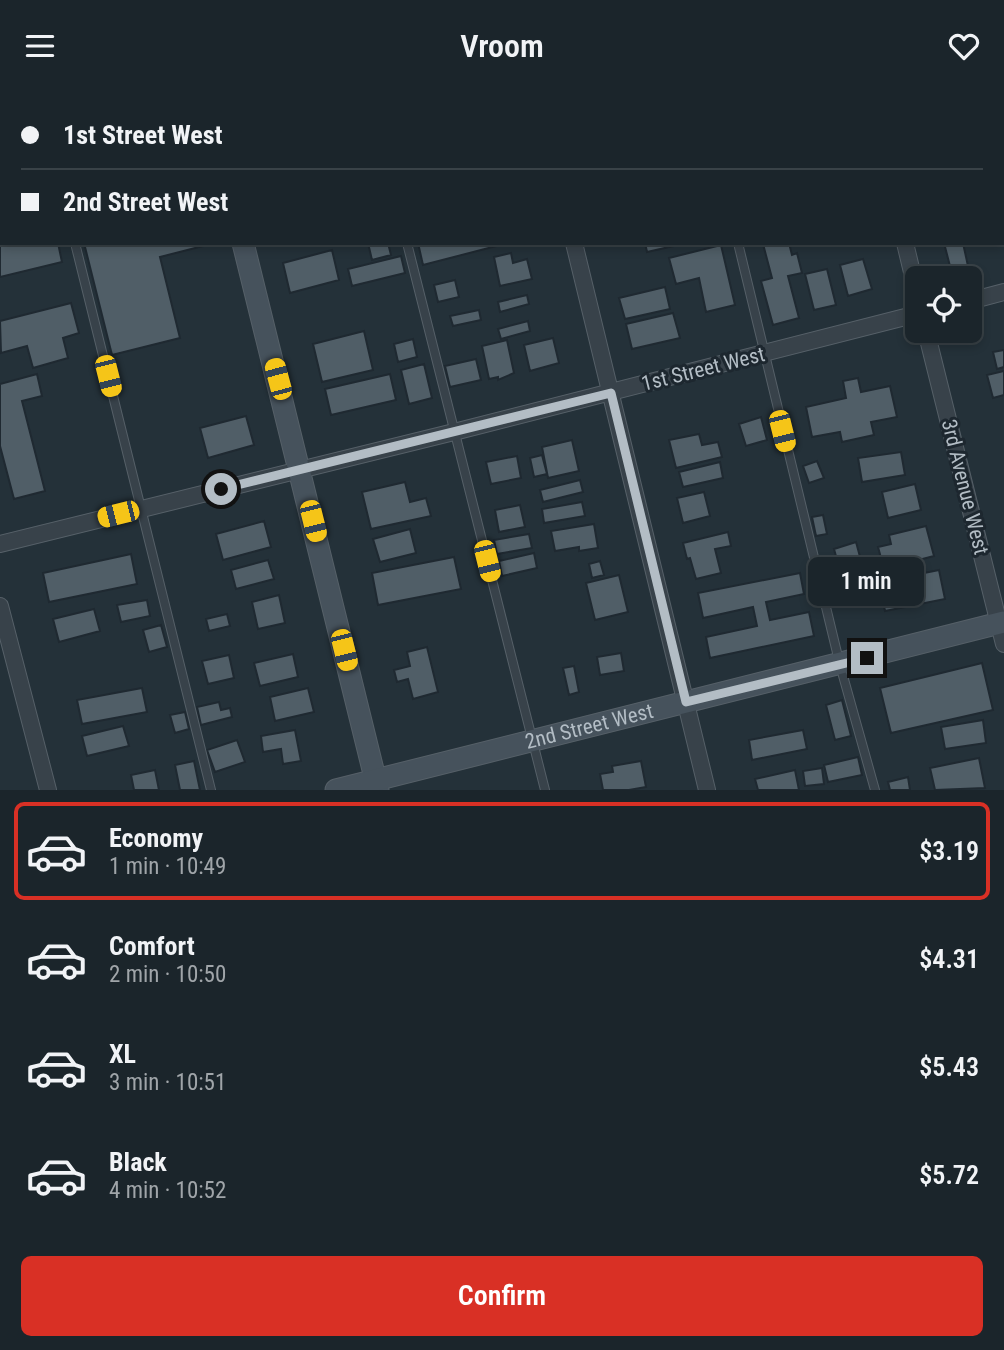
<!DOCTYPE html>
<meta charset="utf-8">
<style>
body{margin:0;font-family:"Roboto Condensed",sans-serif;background:#242d33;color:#f1f3f6;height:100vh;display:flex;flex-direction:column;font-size:26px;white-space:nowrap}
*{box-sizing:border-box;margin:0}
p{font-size:23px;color:#a0a5a9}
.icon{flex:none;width:38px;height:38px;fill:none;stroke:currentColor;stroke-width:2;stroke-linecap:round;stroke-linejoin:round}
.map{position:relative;height:699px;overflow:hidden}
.side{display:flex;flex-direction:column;background:#1b252b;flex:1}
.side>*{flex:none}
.top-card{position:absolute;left:0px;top:0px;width:1004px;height:154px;box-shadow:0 4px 10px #0003,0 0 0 2px #394247;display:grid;align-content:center;height:154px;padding:0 21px;background:#1b252b}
.buttons{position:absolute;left:905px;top:175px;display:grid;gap:14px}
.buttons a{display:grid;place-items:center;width:77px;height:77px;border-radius:10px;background:#1b252b;box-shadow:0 4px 10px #0003,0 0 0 2px #394247;font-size:35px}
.end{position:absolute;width:32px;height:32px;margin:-16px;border:9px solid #b3bdc5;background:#111;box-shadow:0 0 0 4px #111}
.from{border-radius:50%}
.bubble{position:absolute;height:49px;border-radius:10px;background:#1b252b;box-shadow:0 4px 10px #0003,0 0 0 2px #394247;font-size:23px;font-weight:600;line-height:49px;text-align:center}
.car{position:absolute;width:21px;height:42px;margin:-21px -10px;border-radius:9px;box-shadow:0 0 5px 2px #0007;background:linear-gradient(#f5c518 24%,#345 0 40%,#f5c518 0 76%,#345 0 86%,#f5c518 0)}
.top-card b{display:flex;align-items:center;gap:24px;height:66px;font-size:26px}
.top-card b+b{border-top:2px solid #394247}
.top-card i{width:18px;height:18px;background:#f1f3f6}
ul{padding:12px 0 0;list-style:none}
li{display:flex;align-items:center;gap:21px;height:98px;margin:0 14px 10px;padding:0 7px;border:4px solid transparent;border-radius:10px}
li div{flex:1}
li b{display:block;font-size:26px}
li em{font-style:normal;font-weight:600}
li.current{border-color:#d93025}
li>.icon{width:63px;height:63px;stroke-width:1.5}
.button{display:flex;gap:14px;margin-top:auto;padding:14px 21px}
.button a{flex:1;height:80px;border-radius:10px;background:#d93025;color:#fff;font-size:28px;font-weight:600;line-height:80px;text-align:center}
header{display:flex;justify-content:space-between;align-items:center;height:91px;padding:0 21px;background:#1b252b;font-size:32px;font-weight:600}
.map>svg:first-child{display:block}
.building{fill:#505e67;stroke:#1f2931;stroke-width:2}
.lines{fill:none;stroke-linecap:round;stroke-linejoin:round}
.lane-casing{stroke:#566068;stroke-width:10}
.street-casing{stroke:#566068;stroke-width:18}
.secondary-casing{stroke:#566068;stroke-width:23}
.lane{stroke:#38424a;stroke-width:8}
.street{stroke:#38424a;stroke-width:16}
.secondary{stroke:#46525c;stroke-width:21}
.route{stroke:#b3bdc5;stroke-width:9}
.labels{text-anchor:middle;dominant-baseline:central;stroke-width:6;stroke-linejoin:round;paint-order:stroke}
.street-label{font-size:21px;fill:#b3bdc5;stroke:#1d272f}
</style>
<header><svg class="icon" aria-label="menu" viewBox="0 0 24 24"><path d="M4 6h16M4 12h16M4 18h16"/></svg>Vroom<svg class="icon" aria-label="heart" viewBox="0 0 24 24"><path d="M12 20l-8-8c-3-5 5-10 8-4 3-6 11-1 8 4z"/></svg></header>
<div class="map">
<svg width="1004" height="699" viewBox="0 0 1004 699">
<rect width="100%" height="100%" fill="#243139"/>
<path class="building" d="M 0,151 L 58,152 L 62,171 L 0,186 Z
M 84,152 L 202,152 L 203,155 L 160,166 L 180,247 L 112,264 Z
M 368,152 L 388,152 L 391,164 L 372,169 Z
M 418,152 L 508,152 L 423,174 Z
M 645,152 L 677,152 L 678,154 L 647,161 Z
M 789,152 L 792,164 L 797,162 L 802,182 L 788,185 L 799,227 L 773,234 L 761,190 L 772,187 L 763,153 Z
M 944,152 L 963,152 L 968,175 L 951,179 Z
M 721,154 L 735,214 L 706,221 L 699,187 L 676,193 L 669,167 Z
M 332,159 L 339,189 L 290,202 L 283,172 Z
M 511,162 L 513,172 L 527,168 L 532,188 L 500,195 L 494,166 Z
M 401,165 L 405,182 L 352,195 L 348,178 Z
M 863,168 L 872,198 L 848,205 L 840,174 Z
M 827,178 L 836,214 L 814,219 L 805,183 Z
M 455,189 L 459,206 L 438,211 L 434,194 Z
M 665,196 L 670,218 L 625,228 L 619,207 Z
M 527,204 L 529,213 L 500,221 L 498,211 Z
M 71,212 L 79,242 L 63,247 L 68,267 L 33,277 L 27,255 L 1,262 L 0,230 Z
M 479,219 L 481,229 L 453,235 L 450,225 Z
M 673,222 L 680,247 L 632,258 L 626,233 Z
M 528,230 L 530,240 L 501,248 L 498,238 Z
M 364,240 L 373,279 L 322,291 L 313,253 Z
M 553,247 L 559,272 L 530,280 L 524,254 Z
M 413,248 L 417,266 L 398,271 L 394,253 Z
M 507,249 L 514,282 L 498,289 L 498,286 L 489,288 L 482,255 Z
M 1004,259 L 1004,276 L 997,278 L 993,261 Z
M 476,268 L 481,289 L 450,296 L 445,275 Z
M 424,273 L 432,307 L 409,313 L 401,279 Z
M 1004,280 L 1004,304 L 993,307 L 987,284 Z
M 37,283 L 42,305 L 22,310 L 45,400 L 14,408 L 0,355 L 0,293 Z
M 390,283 L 396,309 L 331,324 L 325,298 Z
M 858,287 L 861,301 L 890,295 L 897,326 L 871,331 L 874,344 L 842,351 L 840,341 L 812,346 L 806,316 L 846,307 L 843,290 Z
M 246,325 L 254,354 L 208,367 L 200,337 Z
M 761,326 L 767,349 L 746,355 L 739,333 Z
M 699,343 L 702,354 L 718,351 L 722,366 L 676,377 L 669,349 Z
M 572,349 L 579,380 L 548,387 L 542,356 Z
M 901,361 L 905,384 L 862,391 L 858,367 Z
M 542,364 L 547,383 L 534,386 L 530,367 Z
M 517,365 L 521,387 L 491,393 L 486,371 Z
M 817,370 L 824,387 L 809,392 L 803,375 Z
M 720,371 L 723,387 L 683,396 L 679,381 Z
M 580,389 L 583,401 L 543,411 L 540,399 Z
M 405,391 L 410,411 L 426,407 L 431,425 L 371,438 L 362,401 Z
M 915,393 L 921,419 L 888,427 L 882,401 Z
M 704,401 L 710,425 L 683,432 L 677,407 Z
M 582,411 L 585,425 L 544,432 L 542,418 Z
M 520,414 L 525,436 L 499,441 L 495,419 Z
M 823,424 L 827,443 L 816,445 L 812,426 Z
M 264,430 L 271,456 L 223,469 L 216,443 Z
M 594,433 L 598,457 L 579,460 L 579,456 L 555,460 L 551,440 Z
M 926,435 L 934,465 L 884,478 L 878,456 L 891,453 L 889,444 Z
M 410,438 L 416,462 L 380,471 L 373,448 Z
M 728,441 L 731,455 L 715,458 L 721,482 L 696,488 L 690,467 L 687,468 L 683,452 Z
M 529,443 L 532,457 L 497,463 L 494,449 Z
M 856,451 L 862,473 L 840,480 L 834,458 Z
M 534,462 L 537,477 L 502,485 L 499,470 Z
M 131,463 L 137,493 L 49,511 L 43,482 Z
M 454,466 L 461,498 L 378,514 L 372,482 Z
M 268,469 L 274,488 L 236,498 L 231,479 Z
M 600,470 L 604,484 L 592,487 L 589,473 Z
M 939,479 L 945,508 L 885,520 L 879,491 Z
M 800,482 L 804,503 L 766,511 L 770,529 L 809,521 L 814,545 L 710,567 L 706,546 L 757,535 L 753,516 L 703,527 L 698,502 Z
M 619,484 L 628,521 L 595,529 L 586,492 Z
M 279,504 L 285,532 L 258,538 L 252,511 Z
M 147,509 L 150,525 L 121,531 L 117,514 Z
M 94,518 L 100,540 L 59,551 L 53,528 Z
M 227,523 L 230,535 L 209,540 L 206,528 Z
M 161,534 L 167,556 L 149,561 L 143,539 Z
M 427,556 L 438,601 L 413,608 L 408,588 L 397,591 L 394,579 L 410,575 L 407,561 Z
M 621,562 L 624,580 L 600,584 L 597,566 Z
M 293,563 L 298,586 L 260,595 L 254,572 Z
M 229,564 L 234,587 L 208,593 L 202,570 Z
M 982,572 L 993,619 L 891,642 L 880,597 Z
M 574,575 L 579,601 L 569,604 L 563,577 Z
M 142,597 L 147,621 L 82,633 L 77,609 Z
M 308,597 L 314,621 L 275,630 L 270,606 Z
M 842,609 L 851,645 L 835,649 L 826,614 Z
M 219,611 L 221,619 L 230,617 L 232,626 L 201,634 L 197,616 Z
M 185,621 L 189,638 L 175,642 L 170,624 Z
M 983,629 L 986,652 L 945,658 L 941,636 Z
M 123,635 L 129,655 L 87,665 L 82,645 Z
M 295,639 L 301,670 L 283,673 L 281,658 L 263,661 L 261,645 Z
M 803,639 L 807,658 L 752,669 L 749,649 Z
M 237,649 L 245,671 L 215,681 L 207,659 Z
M 858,666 L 862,684 L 828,691 L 824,674 Z
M 979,667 L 985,697 L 935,699 L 930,677 Z
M 194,670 L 200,699 L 180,699 L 175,674 Z
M 641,670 L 646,696 L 629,699 L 603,699 L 600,683 L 613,681 L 612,675 Z
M 822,677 L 824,693 L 805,695 L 803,680 Z
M 155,679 L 159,699 L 134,699 L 131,684 Z
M 795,679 L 799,699 L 758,699 L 755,688 Z
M 908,686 L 910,699 L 890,699 L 888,691 Z"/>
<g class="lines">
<g class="lane-casing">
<path id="lane" d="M 703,0 L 703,2
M 75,152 L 211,699
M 407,152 L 545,699
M 738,152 L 840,574 L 875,699"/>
</g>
<g class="street-casing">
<path id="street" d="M 537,0 L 537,2
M 866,0 L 867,2
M 574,152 L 707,699
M 905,152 L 917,202
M 970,210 L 1004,201
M 926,240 L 1004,553
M 0,453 L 454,341 L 917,223
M 0,515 L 48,699"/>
</g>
<g class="secondary-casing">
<g id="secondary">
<path d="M 204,0 L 205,2"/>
<path d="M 491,2 L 498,0"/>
<path d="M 0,126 L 2,125"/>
<path d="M 243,152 L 378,699"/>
<path id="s1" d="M 336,699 L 1004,531"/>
</g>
</g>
<use href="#lane" class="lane"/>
<use href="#street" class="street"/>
<use href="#secondary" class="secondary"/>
</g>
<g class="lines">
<path class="route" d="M 221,398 L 611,302 L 686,611 L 867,567"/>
</g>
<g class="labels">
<g class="street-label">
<text transform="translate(703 278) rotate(-14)">1st Street West</text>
<text transform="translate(965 396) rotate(76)">3rd Avenue West</text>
<text stroke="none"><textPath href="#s1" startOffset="261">2nd Street West</textPath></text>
</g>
</g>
</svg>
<div class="buttons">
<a><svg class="icon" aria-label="locate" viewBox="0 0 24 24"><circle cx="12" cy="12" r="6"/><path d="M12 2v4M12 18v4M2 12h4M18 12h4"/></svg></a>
</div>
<i class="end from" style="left:221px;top:398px"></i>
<i class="end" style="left:867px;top:567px"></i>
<div class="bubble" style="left:808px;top:466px;width:116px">1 min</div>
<i class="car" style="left:108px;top:285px;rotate:166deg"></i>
<i class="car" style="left:278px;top:288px;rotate:345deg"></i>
<i class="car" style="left:782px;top:340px;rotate:166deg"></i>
<i class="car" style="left:118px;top:423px;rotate:256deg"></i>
<i class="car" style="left:313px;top:430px;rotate:166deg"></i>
<i class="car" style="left:487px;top:470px;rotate:166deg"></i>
<i class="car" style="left:344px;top:559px;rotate:166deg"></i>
<div class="top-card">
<b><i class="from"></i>1st Street West</b>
<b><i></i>2nd Street West</b>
</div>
</div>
<section class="side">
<ul>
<li class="current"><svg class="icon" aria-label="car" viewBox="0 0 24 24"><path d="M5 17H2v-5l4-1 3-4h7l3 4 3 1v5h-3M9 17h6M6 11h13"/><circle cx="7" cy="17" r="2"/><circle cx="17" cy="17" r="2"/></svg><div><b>Economy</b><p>1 min · 10:49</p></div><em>$3.19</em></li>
<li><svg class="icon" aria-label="car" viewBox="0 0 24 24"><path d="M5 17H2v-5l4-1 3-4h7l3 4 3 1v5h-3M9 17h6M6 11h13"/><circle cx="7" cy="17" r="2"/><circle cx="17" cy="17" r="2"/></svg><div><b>Comfort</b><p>2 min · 10:50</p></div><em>$4.31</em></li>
<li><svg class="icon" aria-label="car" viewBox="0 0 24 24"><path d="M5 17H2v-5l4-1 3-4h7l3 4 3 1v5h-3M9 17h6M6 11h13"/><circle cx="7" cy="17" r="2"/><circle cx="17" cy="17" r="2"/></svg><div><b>XL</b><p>3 min · 10:51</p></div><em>$5.43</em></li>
<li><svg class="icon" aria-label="car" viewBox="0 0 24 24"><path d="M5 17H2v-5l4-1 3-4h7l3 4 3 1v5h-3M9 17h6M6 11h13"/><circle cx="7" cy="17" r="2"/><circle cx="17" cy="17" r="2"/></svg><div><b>Black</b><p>4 min · 10:52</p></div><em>$5.72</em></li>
</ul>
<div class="button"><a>Confirm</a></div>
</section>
